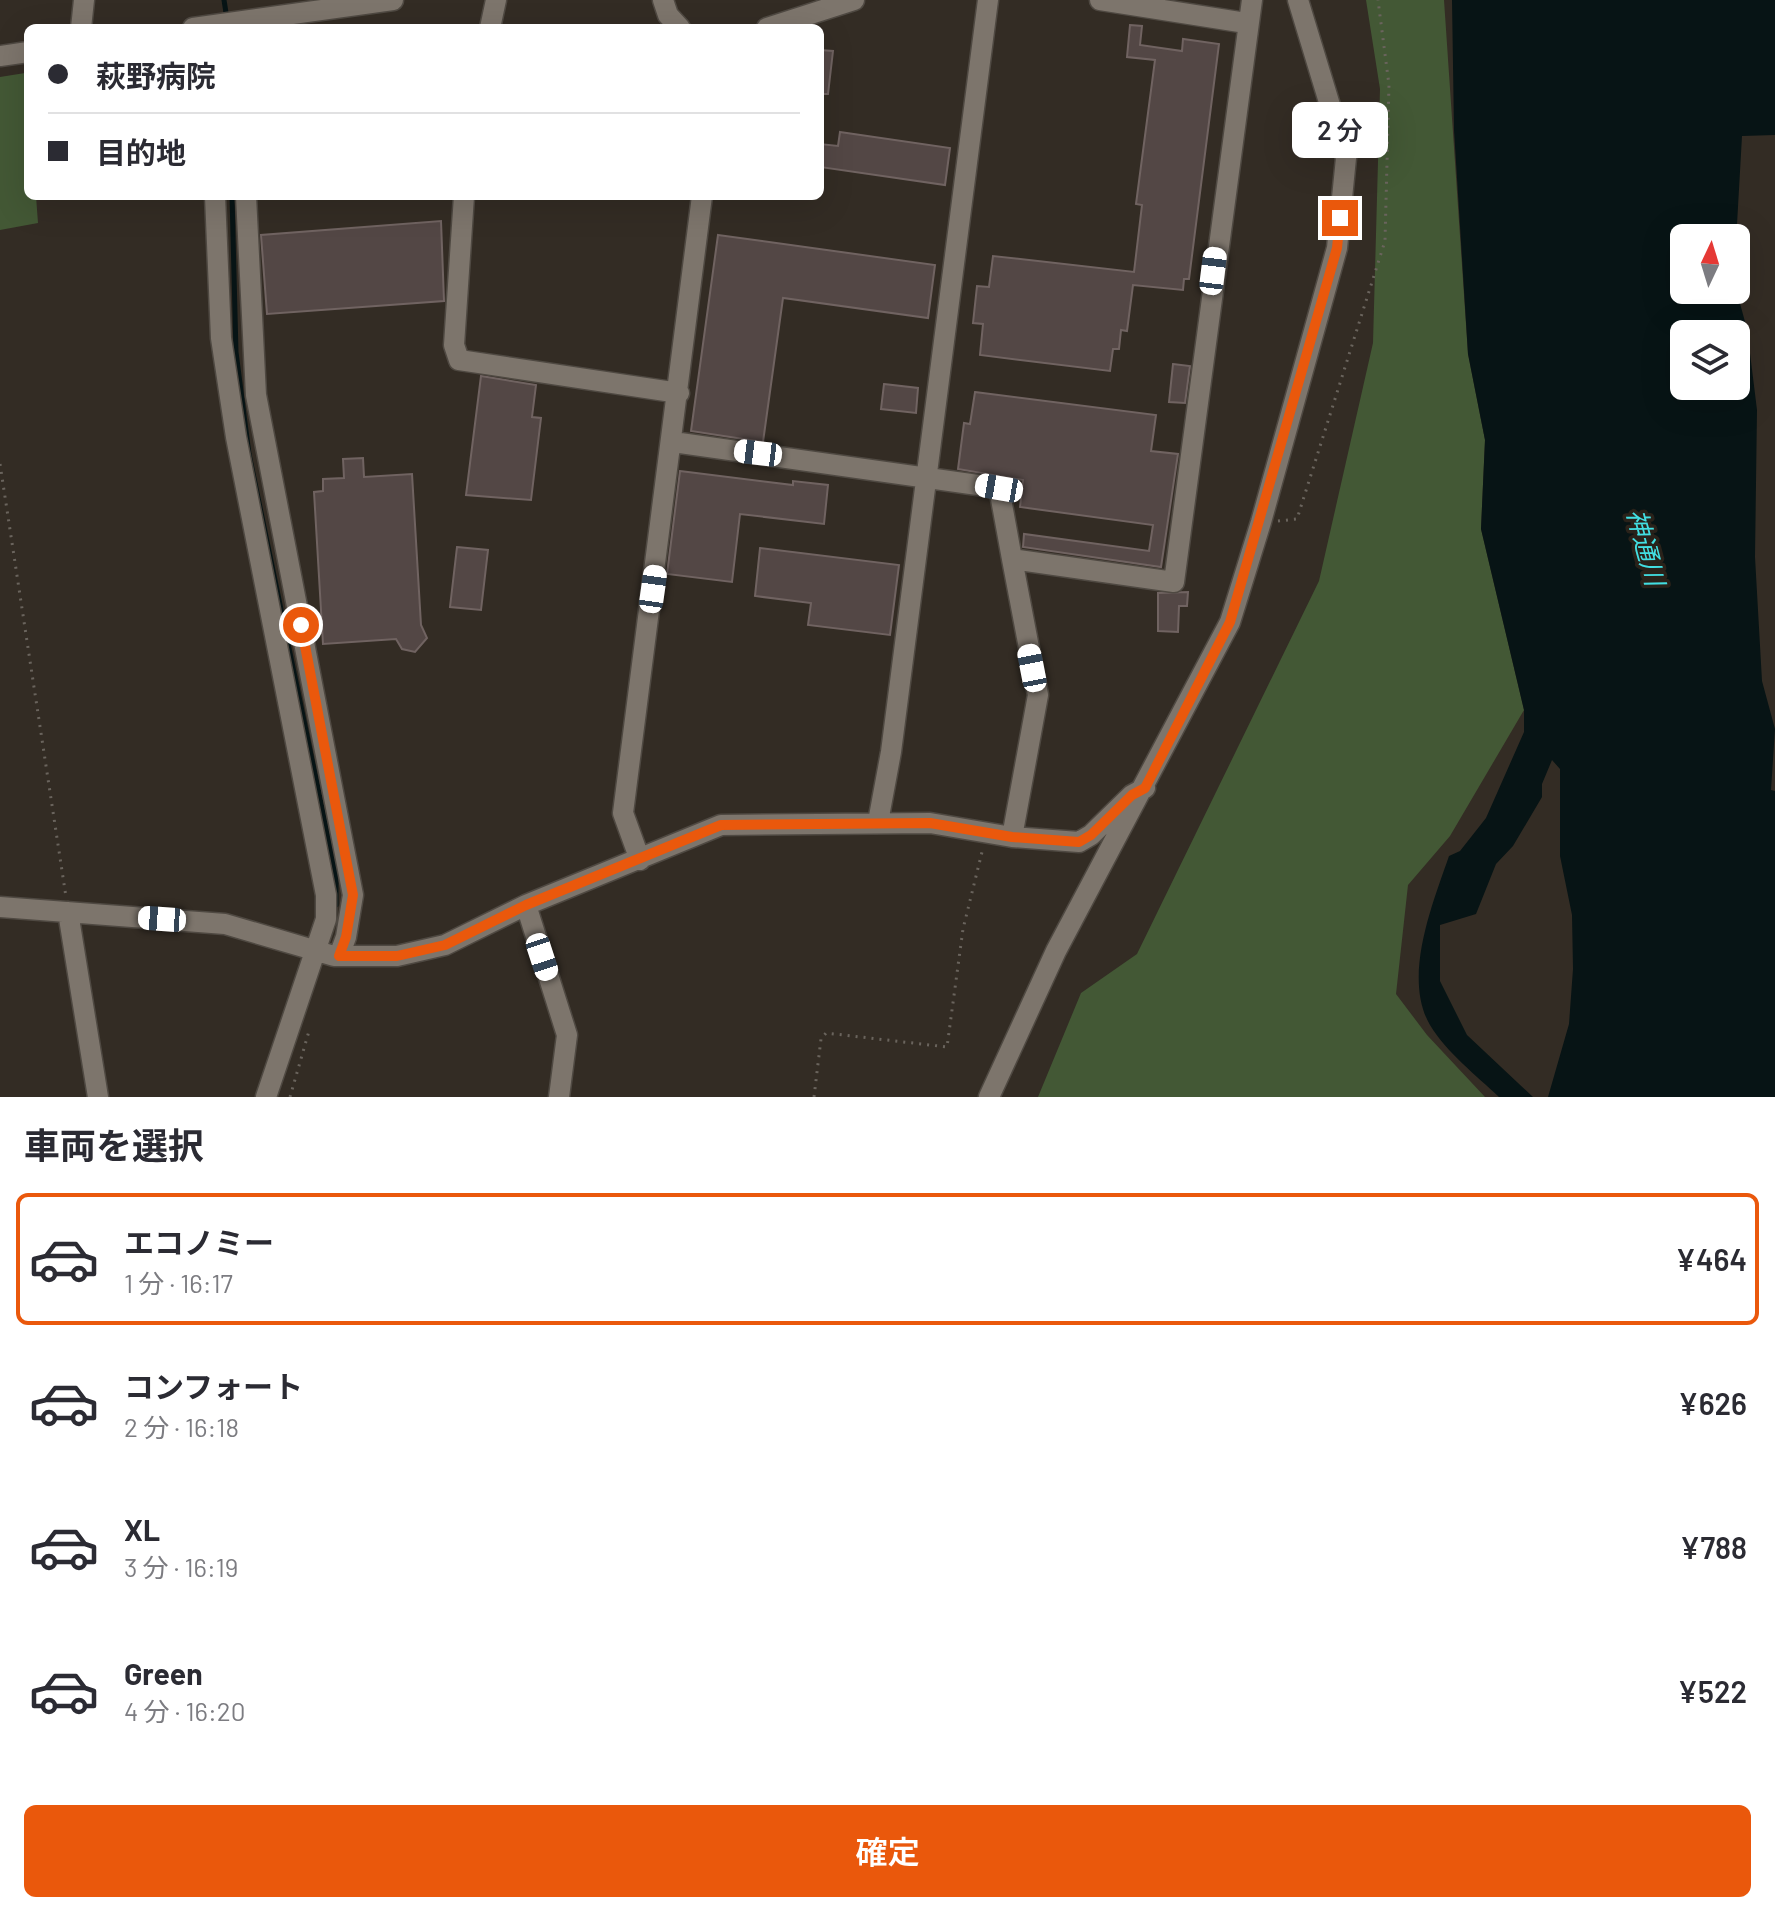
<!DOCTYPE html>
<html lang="ja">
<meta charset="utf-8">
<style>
body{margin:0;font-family:Barlow,"Noto Sans JP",sans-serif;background:#f7f7f7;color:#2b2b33;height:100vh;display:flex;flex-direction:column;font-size:30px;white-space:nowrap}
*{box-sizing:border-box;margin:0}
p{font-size:26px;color:#7c7c81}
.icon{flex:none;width:44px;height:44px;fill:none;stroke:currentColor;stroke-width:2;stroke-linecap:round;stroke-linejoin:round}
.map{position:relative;height:1097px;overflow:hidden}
.sheet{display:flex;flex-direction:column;background:#fff;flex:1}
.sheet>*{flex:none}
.hud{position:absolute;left:24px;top:24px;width:800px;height:176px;border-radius:12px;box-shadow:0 8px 32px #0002;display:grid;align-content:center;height:176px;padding:0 24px;background:#fff}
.needle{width:52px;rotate:4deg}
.tools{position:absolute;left:1670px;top:224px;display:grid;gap:16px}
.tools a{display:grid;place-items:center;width:80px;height:80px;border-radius:12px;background:#fff;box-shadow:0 8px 32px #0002;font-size:40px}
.end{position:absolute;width:36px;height:36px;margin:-18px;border:10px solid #ea580c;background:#fff;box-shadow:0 0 0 4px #fff}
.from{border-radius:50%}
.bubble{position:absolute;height:56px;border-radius:12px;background:#fff;box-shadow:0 8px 32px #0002;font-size:26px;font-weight:600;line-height:56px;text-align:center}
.car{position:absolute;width:24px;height:48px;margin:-24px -12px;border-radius:10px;box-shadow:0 0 6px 2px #0007;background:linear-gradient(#fff 24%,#345 0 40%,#fff 0 76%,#345 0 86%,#fff 0)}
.hud b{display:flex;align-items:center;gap:28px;height:76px;font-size:30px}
.hud b+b{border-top:2px solid #e1e1e2}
.hud i{width:20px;height:20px;background:#2b2b33}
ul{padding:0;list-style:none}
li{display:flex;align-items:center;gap:24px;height:132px;margin:0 16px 12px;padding:0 8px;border:4px solid transparent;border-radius:12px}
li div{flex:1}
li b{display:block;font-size:30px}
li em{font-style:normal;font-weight:600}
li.on{border-color:#ea580c}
li>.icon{width:72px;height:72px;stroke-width:1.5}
h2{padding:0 24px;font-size:36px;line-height:96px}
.button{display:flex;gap:16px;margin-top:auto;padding:16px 24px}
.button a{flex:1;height:92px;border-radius:12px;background:#ea580c;color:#fff;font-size:32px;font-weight:600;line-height:92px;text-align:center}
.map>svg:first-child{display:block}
.green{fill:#435835}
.water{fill:#071415;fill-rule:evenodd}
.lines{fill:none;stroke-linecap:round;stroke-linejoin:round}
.stream{stroke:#071415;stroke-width:5}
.building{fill:#534745;stroke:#706361;stroke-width:2}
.minor-casing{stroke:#4f4942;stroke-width:23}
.path{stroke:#6a645d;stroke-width:3;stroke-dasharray:2 6;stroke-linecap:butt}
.minor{stroke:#7d756c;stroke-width:20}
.route{stroke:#ea580c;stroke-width:10}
.labels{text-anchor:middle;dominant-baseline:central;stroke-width:7;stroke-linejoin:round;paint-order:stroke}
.water-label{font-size:26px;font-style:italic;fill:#42dfe2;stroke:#29221a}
</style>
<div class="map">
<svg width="1775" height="1097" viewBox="0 0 1775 1097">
<rect width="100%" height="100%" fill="#332c24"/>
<path class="green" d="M 1366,0 L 1444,0 L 1468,354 L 1485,440 L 1481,529 L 1524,710 L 1450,836 L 1408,885 L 1396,994 L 1427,1035 L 1485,1097 L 1038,1097 L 1081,993 L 1137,954 L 1319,581 L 1373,343 L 1380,89 Z
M 25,73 L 28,196 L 36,196 L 38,223 L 0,230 L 0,77 Z"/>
<path class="water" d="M 1452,0 L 1775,0 L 1775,135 L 1742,136 L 1736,242 L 1736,238 L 1684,238 L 1684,290 L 1736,289 L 1747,329 L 1757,410 L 1755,557 L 1762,681 L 1775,729 L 1771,790 L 1775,791 L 1775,1097 L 1548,1097 L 1569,1024 L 1573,969 L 1572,915 L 1560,856 L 1560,769 L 1552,760 L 1542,784 L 1542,797 L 1513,846 L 1496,864 L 1476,914 L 1440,925 L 1440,981 L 1467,1035 L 1533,1097 L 1499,1097 C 1476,1075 1447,1053 1430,1025 C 1402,977 1433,903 1449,856 L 1460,851 L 1486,818 L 1524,732 L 1524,710 L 1481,529 L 1485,440 L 1468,354 L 1454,130 ZM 1684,334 L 1736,334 L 1736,386 L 1684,386 Z"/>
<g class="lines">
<path class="stream" d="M 224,0 L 227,19
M 232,196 L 236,352 L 249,454 L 336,876 L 336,905"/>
</g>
<path class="building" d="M 1130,25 L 1142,26 L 1140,45 L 1182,51 L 1183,39 L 1219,44 L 1189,279 L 1184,279 L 1183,290 L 1133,285 L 1127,331 L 1121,330 L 1119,349 L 1113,349 L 1110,371 L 980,355 L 983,324 L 973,323 L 977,286 L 989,287 L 993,256 L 1134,272 L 1142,205 L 1136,204 L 1155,60 L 1127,57 Z
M 820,50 L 833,51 L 828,94 L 820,94 Z
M 840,132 L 950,148 L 945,185 L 820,167 L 820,144 L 838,146 Z
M 441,221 L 444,301 L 267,314 L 261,235 Z
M 718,235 L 935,265 L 928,318 L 783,298 L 763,442 L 691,431 Z
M 1173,364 L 1190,366 L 1185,403 L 1169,402 Z
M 481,376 L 536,385 L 532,417 L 541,418 L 531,500 L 466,495 Z
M 884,384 L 918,388 L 916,413 L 881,409 Z
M 975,392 L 1156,415 L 1151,451 L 1178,454 L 1161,567 L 1023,547 L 1024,534 L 1149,551 L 1153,525 L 1020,507 L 1023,480 L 958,469 L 964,423 L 970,424 Z
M 363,458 L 364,477 L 412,474 L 421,625 L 427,638 L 415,652 L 402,649 L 396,639 L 323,644 L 314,492 L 323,491 L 323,479 L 344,478 L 343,459 Z
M 680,471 L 793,485 L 793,481 L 828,485 L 824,524 L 740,514 L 732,582 L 667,574 Z
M 457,547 L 488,550 L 481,610 L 450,607 Z
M 760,548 L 899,565 L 890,635 L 808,625 L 811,603 L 755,596 Z
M 1188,592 L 1187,606 L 1179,606 L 1178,632 L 1158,631 L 1158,593 Z"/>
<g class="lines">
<g class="minor-casing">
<path id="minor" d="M 663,0 L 668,15 L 680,28
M 1100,0 L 1246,23
M 81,28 L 84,0
M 193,28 L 393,0
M 490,28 L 496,0
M 767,28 L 854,0
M 0,56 L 28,52
M 215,196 L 221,338 L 236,437 L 326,895 L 326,919 L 266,1097
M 246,196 L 256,395 L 353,895 L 346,937 L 339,956
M 464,196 L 454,345 L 459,360 L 679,393
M 673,442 L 999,488 L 1012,559 L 1174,582 L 1252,0
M 1012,559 L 1038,695 L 1012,837
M 878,822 L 891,752 L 988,0
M 640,860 L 623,813 L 702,196
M 526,905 L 567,1035 L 559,1097
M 0,907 L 225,924 L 334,956 L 397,956 L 445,945 L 526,905 L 721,825 L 930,823 L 1012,837 L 1079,842 L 1091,835 L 1132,795 L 1145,788
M 68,912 L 98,1097
M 989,1097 L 1056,951 L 1230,622 L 1261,522 L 1337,248 L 1346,158 L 1298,0"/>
</g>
<path class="path" d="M 0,464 L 66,897
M 1278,521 L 1297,519 L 1385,241 L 1389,85 L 1378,0
M 290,1097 L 309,1031
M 814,1097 L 821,1039 L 826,1033 L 947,1047 L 963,929 L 983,848"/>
<use href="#minor" class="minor"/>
</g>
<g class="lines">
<path class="route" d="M 301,625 L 353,895 L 346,937 L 339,956 L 397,956 L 445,945 L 526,905 L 721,825 L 930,823 L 1012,837 L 1079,842 L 1091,835 L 1132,795 L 1145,788 L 1230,622 L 1337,248 L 1340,218"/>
</g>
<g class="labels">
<g class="water-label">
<text transform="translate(1647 547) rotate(75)">神通川</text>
</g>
</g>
</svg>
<div class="tools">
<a><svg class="needle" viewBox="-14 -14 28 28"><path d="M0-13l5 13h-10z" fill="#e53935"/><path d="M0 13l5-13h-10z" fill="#7c7c81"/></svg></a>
<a><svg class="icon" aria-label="layers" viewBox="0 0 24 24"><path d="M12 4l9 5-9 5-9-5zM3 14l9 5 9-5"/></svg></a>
</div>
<i class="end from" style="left:301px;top:625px"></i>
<i class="end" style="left:1340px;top:218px"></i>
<div class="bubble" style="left:1292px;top:102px;width:96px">2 分</div>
<i class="car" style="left:1213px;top:271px;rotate:7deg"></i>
<i class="car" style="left:758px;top:453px;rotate:277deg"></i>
<i class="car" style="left:999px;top:488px;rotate:280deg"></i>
<i class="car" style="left:653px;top:589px;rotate:8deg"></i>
<i class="car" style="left:1032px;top:668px;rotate:349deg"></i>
<i class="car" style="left:162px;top:919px;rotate:274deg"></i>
<i class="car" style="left:542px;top:957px;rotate:162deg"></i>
<div class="hud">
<b><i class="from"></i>萩野病院</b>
<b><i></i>目的地</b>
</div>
</div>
<section class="sheet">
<h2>車両を選択</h2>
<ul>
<li class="on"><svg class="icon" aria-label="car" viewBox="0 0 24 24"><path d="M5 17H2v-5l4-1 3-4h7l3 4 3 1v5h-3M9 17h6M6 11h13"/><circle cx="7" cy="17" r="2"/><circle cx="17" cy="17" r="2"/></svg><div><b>エコノミー</b><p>1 分 · 16:17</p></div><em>¥464</em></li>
<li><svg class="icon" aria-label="car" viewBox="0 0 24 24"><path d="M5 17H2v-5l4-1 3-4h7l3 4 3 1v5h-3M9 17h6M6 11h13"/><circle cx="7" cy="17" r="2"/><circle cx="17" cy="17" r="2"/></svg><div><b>コンフォート</b><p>2 分 · 16:18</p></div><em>¥626</em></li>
<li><svg class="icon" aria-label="car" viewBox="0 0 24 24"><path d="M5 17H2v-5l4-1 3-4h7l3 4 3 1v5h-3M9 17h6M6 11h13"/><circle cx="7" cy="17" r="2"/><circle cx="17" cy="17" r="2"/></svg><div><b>XL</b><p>3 分 · 16:19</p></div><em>¥788</em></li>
<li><svg class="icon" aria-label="car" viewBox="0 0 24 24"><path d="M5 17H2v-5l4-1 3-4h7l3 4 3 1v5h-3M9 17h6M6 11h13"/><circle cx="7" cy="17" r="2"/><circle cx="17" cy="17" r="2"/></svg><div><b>Green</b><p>4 分 · 16:20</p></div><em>¥522</em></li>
</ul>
<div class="button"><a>確定</a></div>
</section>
